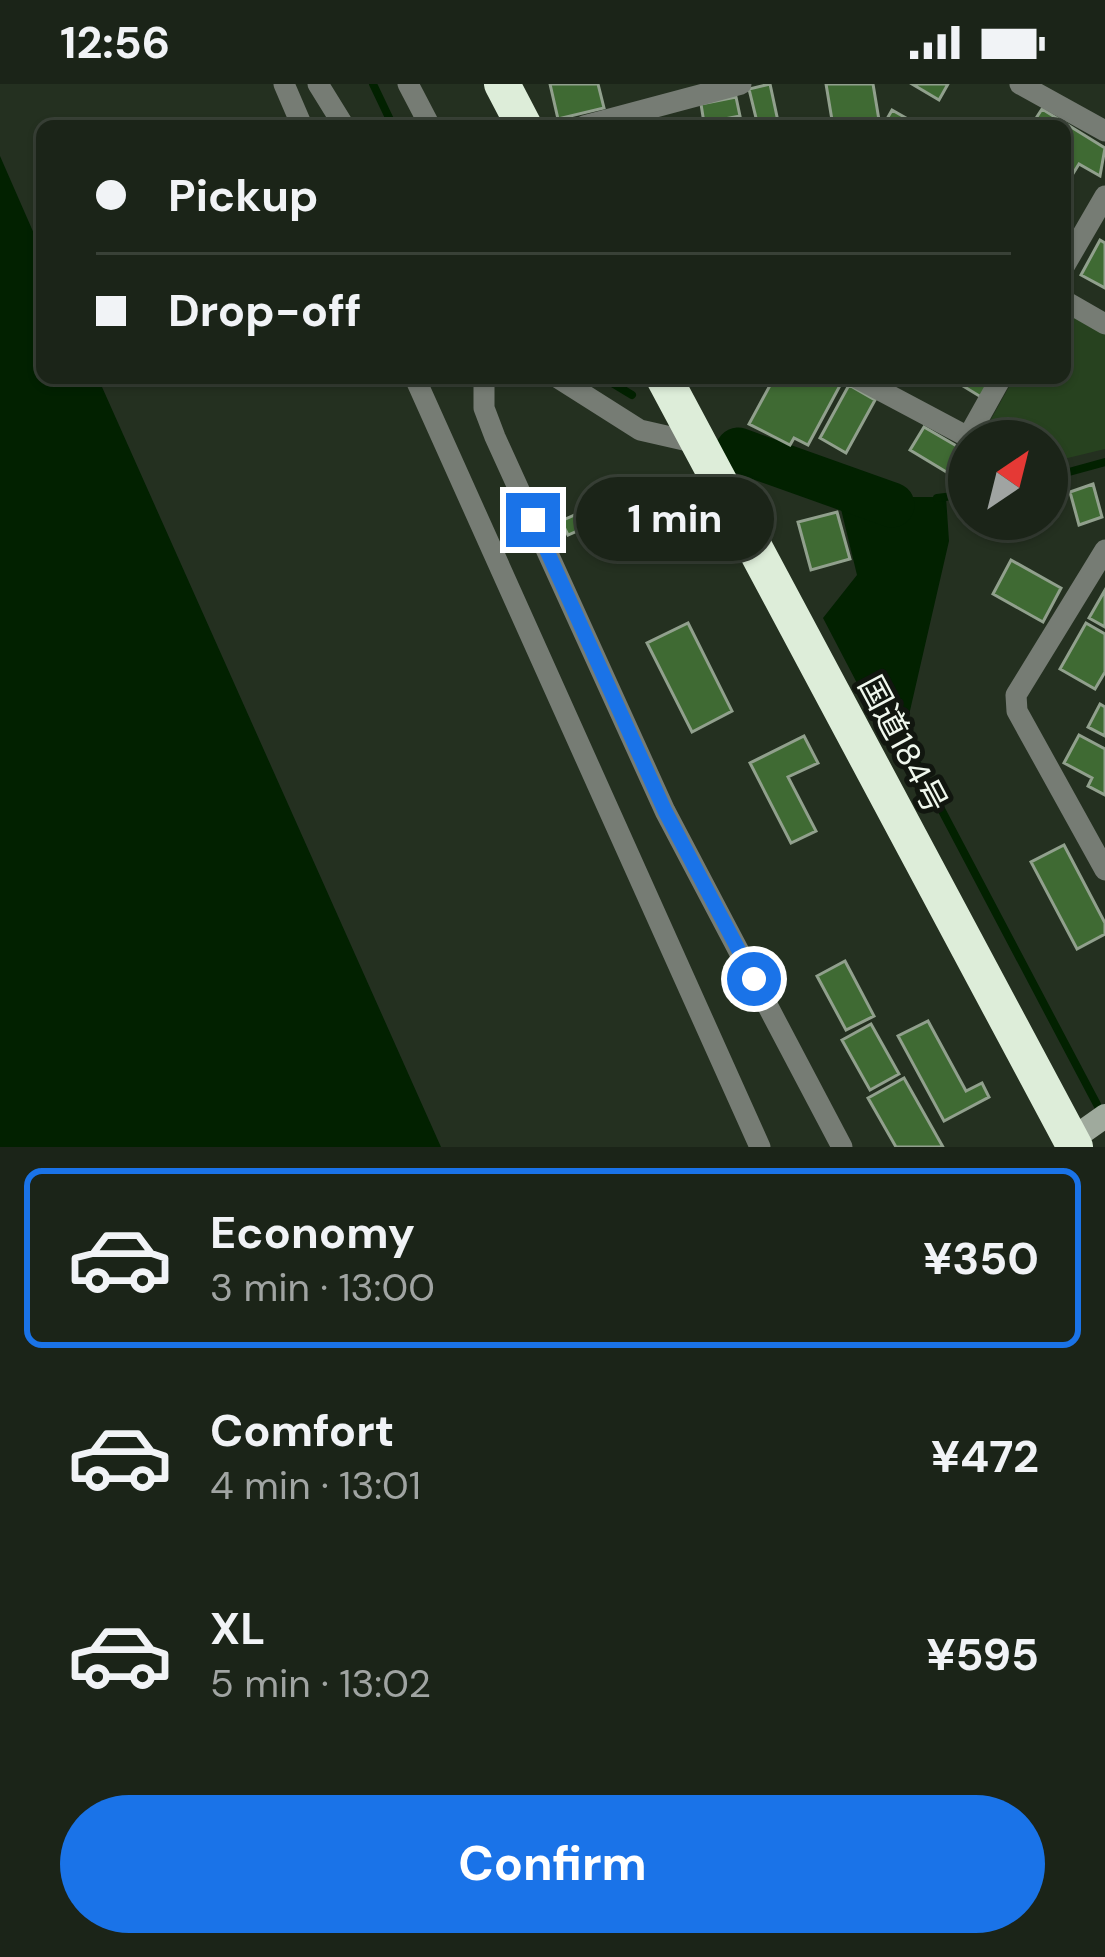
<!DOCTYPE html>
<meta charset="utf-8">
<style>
body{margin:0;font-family:"DM Sans","Noto Sans JP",sans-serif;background:#283025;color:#f1f3f6;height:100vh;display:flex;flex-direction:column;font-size:45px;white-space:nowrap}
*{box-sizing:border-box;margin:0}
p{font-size:39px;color:#a0a4a2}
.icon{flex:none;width:66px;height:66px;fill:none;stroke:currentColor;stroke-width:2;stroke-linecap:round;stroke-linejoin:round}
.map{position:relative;height:1063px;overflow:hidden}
.side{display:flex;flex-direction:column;background:#1b2418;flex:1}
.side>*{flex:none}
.banner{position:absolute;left:36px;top:36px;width:1035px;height:264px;border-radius:18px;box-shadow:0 3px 9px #0004,0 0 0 3px #394137;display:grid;align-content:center;height:264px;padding:0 60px;background:#1b2418}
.needle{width:78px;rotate:35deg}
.buttons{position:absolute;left:948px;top:336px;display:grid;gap:24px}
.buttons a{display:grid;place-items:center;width:120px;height:120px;border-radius:50%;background:#1b2418;box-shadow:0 3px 9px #0004,0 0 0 3px #394137;font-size:60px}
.end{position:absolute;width:54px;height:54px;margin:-27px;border:15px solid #1a73e8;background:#fff;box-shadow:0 0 0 6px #fff}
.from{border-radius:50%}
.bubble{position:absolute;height:84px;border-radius:42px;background:#1b2418;box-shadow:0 3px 9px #0004,0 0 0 3px #394137;font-size:39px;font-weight:700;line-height:84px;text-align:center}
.banner b{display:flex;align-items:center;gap:42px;height:114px;font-size:45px}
.banner b+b{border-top:3px solid #394137}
.banner i{width:30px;height:30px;background:#f1f3f6}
ul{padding:21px 0 0;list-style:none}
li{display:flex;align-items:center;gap:36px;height:180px;margin:0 24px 18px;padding:0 36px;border:6px solid transparent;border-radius:18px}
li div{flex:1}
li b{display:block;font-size:45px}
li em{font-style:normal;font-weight:700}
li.active{border-color:#1a73e8}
li>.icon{width:108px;height:108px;stroke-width:1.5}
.button{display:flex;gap:24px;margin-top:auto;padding:24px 60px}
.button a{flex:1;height:138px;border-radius:72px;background:#1a73e8;color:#fff;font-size:48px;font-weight:700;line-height:138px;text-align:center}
.status{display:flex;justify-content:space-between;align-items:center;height:84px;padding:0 60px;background:#1b2418;direction:ltr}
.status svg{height:33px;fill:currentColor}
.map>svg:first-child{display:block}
.green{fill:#27421f}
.water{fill:#022100}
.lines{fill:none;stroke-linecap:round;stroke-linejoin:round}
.stream{stroke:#022100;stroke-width:8}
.river{stroke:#022100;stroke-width:45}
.building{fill:#3f6a33;stroke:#91a08d;stroke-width:3}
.street{stroke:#767c74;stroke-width:21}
.secondary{stroke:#9faa9d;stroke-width:24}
.highway{stroke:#ddedd9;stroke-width:36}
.route{stroke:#1a73e8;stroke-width:15}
.labels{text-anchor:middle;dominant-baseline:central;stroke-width:10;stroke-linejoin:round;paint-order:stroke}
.street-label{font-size:33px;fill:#eff7ed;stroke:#11160f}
</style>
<div class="status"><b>12:56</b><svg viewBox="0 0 49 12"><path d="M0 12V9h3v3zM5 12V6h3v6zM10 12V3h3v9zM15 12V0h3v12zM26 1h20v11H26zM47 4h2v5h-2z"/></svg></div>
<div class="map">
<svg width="1105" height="1063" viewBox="0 0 1105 1063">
<rect width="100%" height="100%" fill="#243020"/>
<path class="green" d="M 1065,228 L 1105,249 L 1105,365 L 1047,379 L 1047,357 L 979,357 L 1014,294 L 1065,294 Z"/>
<path class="water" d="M 0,72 L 42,168 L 42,294 L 98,294 L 441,1063 L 0,1063 Z
M 844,394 L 903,413 L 946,413 L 949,457 L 909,631 L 882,647 L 823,534 L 857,491 L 840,421 Z"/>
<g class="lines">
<path class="stream" d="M 373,0 L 393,42
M 604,294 L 632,311
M 1047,394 L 1105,378
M 937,414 L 969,410
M 893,634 L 1102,1030"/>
<path class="river" d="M 738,366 L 892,421"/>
</g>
<path class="building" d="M 550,0 L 598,0 L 604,24 L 558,35 Z
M 770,0 L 779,42 L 758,42 L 749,5 Z
M 826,0 L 873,0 L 879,36 L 833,42 Z
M 912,0 L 948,0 L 939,16 Z
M 736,13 L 740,32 L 704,39 L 701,20 Z
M 1042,25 L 1105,64 L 1100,92 L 1079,80 L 1069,96 L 1065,93 L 1065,42 L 1031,42 Z
M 892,26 L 920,42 L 883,42 Z
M 1100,156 L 1105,159 L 1105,204 L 1081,191 Z
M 774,294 L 843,296 L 808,361 L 794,354 L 790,361 L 749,340 Z
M 950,294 L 992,294 L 981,313 Z
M 849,301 L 875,316 L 846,369 L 820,354 Z
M 924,343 L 967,368 L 953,392 L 910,366 Z
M 1093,400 L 1102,433 L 1079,441 L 1070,408 Z
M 837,428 L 850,475 L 811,486 L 798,438 Z
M 577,430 L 584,444 L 568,451 L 561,437 Z
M 1011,476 L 1061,504 L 1043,538 L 993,510 Z
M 1105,506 L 1105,543 L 1089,534 Z
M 688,539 L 732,627 L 692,648 L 647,559 Z
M 1086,539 L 1105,550 L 1105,588 L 1095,605 L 1060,585 Z
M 1100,620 L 1105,623 L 1105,652 L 1088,643 Z
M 1079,651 L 1105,665 L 1105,711 L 1088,702 L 1092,694 L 1064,679 Z
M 804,652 L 818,679 L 788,693 L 816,747 L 791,759 L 750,679 Z
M 1064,761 L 1105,839 L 1105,850 L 1077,865 L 1031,778 Z
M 845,877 L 874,932 L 846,946 L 817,892 Z
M 928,937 L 966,1007 L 982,999 L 989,1013 L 944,1037 L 898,952 Z
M 871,940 L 899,990 L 870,1006 L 842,956 Z
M 904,994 L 943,1063 L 896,1063 L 868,1014 Z"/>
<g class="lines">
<path class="street" d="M 284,0 L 302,42
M 318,0 L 344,42
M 408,0 L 430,42
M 1020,0 L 1105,47
M 584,42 L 741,0
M 1065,181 L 1105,112
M 1065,217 L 1105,240
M 415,294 L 760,1063
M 484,294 L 484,324 L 495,353 L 665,727 L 842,1063
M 558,294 L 640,346 L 697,359
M 857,294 L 968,353 L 1001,294
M 1105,466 L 1016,611 L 1017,627 L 1105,786"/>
<path class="secondary" d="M 1071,1056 L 1105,1032"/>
<path class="highway" d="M 502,0 L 524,42
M 664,294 L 1075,1063"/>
</g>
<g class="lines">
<path class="route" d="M 533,436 L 665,727 L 754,895"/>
</g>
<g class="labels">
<g class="street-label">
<text transform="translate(903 660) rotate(62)">国道184号</text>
</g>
</g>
</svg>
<div class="buttons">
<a><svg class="needle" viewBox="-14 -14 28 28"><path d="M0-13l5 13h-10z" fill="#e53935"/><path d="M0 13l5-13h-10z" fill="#a0a4a2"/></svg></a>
</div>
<i class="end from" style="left:754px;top:895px"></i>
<i class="end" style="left:533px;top:436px"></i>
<div class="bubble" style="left:576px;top:393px;width:198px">1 min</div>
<div class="banner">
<b><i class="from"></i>Pickup</b>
<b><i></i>Drop-off</b>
</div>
</div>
<section class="side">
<ul>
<li class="active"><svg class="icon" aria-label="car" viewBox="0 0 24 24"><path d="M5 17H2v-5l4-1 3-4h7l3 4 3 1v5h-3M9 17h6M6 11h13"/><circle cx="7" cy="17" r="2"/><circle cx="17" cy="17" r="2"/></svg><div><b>Economy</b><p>3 min · 13:00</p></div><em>¥350</em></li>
<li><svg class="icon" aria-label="car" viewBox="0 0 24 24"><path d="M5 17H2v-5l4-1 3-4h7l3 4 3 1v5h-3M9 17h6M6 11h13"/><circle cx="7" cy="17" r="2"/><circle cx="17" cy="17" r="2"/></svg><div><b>Comfort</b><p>4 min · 13:01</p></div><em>¥472</em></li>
<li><svg class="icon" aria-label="car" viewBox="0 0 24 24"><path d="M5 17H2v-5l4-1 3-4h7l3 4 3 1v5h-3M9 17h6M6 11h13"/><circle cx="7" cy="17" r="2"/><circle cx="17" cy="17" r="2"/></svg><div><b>XL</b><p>5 min · 13:02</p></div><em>¥595</em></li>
</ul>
<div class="button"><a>Confirm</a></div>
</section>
